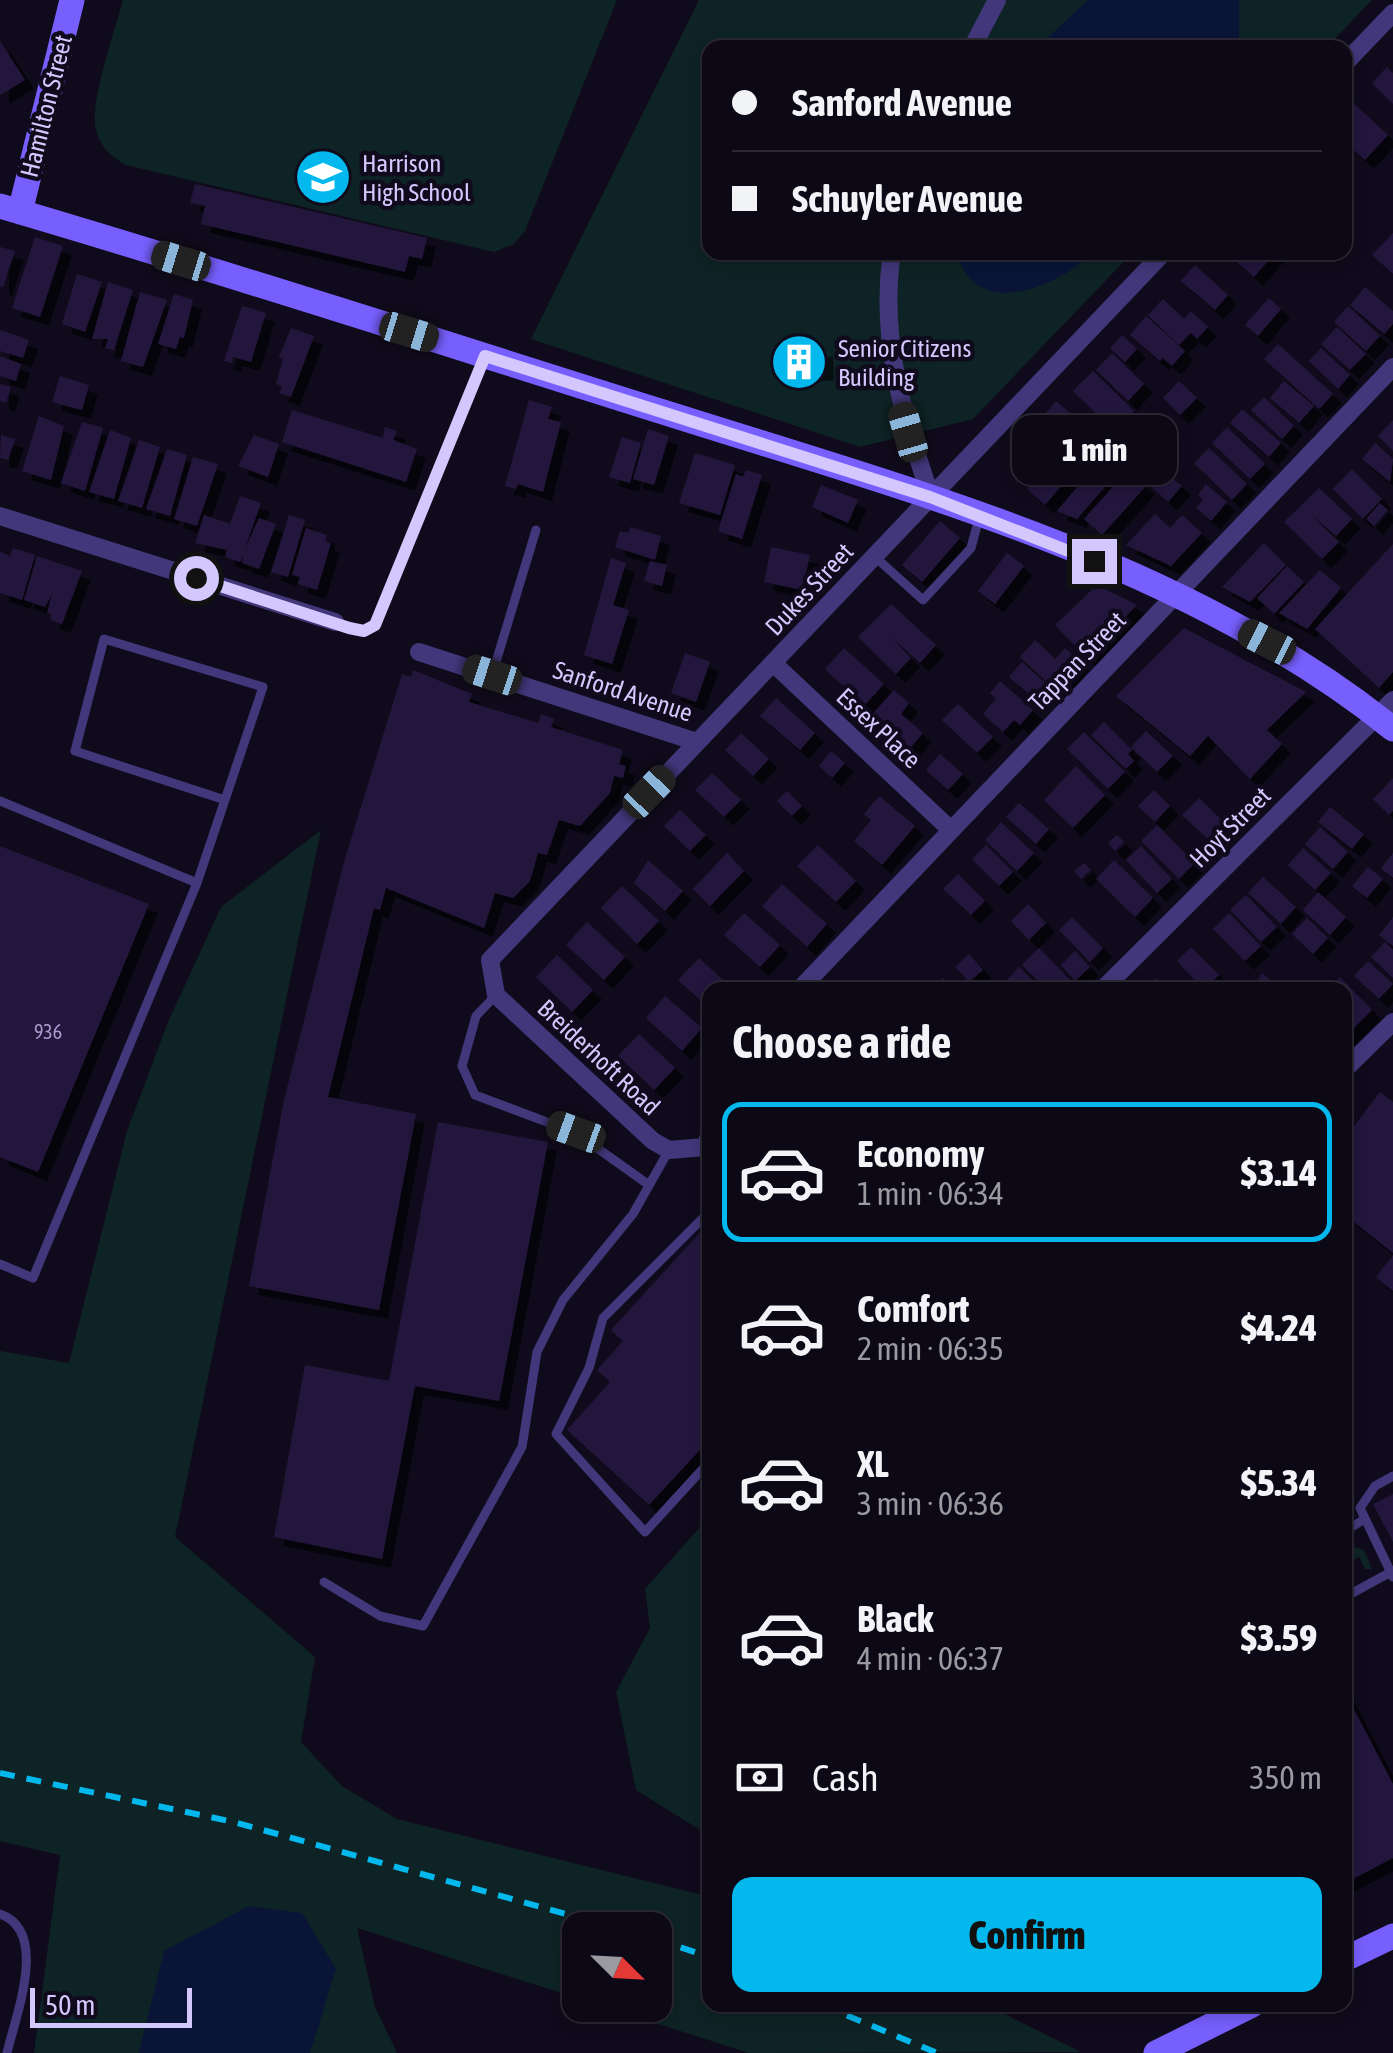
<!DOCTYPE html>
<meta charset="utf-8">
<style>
body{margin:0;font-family:"Asap Condensed",sans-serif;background:#15111e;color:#f1f3f6;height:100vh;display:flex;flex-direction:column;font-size:38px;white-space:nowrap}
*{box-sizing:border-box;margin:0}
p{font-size:32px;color:#9a9aa0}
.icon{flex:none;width:55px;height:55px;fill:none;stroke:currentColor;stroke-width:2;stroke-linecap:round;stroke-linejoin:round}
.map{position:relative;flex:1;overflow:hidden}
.sheet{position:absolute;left:702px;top:982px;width:650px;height:1030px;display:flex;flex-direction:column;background:#0c0815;border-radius:20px;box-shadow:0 5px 15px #0003,0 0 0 2px #2c2934}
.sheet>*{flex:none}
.guide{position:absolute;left:702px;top:40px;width:650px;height:220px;border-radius:20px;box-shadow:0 5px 15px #0003,0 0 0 2px #2c2934;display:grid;align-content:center;height:220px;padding:0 30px;background:#0c0815}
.needle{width:65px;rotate:114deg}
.controls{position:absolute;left:562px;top:1912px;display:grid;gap:20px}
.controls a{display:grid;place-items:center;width:110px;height:110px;border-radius:20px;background:#0c0815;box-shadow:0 5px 15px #0003,0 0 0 2px #2c2934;font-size:50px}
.scale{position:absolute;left:30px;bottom:25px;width:162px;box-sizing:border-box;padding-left:10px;border:5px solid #d4c7fe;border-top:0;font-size:28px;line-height:35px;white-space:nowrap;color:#d4c7fe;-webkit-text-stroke:8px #100b1c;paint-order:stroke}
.end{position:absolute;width:45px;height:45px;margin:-22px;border:12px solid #d4c7fe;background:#111;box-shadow:0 0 0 5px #111}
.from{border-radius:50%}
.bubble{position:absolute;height:70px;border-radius:20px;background:#0c0815;box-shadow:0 5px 15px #0003,0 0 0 2px #2c2934;font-size:32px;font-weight:800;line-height:70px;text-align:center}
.car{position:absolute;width:30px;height:60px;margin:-30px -15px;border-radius:12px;box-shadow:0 0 8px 2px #0007;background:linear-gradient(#222 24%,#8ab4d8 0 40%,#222 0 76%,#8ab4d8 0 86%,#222 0)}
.guide b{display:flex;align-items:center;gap:35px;height:95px;font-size:38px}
.guide b+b{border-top:2px solid #2c2934}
.guide i{width:25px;height:25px;background:#f1f3f6}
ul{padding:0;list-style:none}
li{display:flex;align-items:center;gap:30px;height:140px;margin:0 20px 15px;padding:0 10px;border:5px solid transparent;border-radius:20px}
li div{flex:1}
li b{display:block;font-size:38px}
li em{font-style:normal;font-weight:800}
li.on{border-color:#03b8ed}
li>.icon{width:90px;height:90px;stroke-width:1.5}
h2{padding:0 30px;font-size:45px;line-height:120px}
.pay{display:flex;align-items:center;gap:25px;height:110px;padding:0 30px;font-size:38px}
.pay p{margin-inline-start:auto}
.action{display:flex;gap:20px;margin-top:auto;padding:20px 30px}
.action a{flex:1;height:115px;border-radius:20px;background:#03b8ed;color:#111;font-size:40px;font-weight:800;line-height:115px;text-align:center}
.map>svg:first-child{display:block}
.green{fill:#0e2325}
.water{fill:#091437}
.building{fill:#24183c;filter:url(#shadow)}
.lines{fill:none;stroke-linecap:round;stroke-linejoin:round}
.lane{stroke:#42377a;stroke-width:9}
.street{stroke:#42377a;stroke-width:18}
.secondary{stroke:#775ffd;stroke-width:25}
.rail{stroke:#03b8ed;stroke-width:6;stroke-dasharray:15 12;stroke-linecap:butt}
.route{stroke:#d4c7fe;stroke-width:12}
.labels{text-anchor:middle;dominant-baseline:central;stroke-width:9;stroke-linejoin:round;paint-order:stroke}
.number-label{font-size:20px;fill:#a89bce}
.street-label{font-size:25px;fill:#d4c7fe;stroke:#100b1c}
.poi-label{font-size:25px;fill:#d4c7fe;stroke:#100b1c;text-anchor:start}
</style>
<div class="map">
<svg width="1393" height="2053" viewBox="0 0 1393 2053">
<defs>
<filter id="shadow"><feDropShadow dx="9" dy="9" stdDeviation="0" flood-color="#0009"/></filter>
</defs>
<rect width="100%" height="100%" fill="#100b1c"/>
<path class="green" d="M 123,0 L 617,0 L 525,231 L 514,244 L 494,252 L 126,165 C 112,157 100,147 96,130 C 89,101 115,32 123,0 Z
M 699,0 L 1372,0 L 1327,47 L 710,48 L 710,252 L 1132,253 L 973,419 L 860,447 L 531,339 Z
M 321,830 L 175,1537 L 315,1657 L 301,1742 L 342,1786 L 397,1819 L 710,1897 L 710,2005 L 986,2005 L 1081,2052 L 749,2053 L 599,2005 L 655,2005 L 655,1930 L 580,1930 L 580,1999 L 357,1928 L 375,2007 L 397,2053 L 34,2053 L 60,1855 L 0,1841 L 0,1351 L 69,1363 L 127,1131 L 168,1022 L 221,907 Z
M 710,1516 L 710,1836 L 636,1790 L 616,1692 L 650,1628 L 645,1589 Z
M 1345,1544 L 1364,1550 L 1372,1569 L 1365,1569 L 1359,1557 L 1350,1561 Z"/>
<path class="water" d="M 1088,0 L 1239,0 L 1239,47 L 1038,47 Z
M 957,253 L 957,252 L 1093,253 C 1058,286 976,323 957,253 Z
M 249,1906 L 302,1913 L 336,1969 L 310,2053 L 139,2053 L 164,1951 Z"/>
<path class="building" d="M 0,41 L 25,80 L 0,95 Z
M 1387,67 L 1393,73 L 1393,104 L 1372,83 Z
M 1350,100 L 1388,135 L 1365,160 L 1345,142 L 1345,106 Z
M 195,184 L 427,238 L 422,259 L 409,256 L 405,272 L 201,224 L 205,206 L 190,203 Z
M 1393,233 L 1393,274 L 1372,255 Z
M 35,237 L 63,246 L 40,317 L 12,308 Z
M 0,247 L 15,251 L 3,287 L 0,286 Z
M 1225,252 L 1276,252 L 1254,277 Z
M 1195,265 L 1228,295 L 1215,310 L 1181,281 Z
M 77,274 L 102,282 L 85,332 L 62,324 Z
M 108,282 L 133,290 L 114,350 L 105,348 L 108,339 L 92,339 Z
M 1365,287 L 1393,311 L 1393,324 L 1384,334 L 1350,305 Z
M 140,292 L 167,300 L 143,367 L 121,361 Z
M 174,294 L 193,300 L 184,338 L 180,337 L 176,349 L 158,344 Z
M 1269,298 L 1281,309 L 1258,336 L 1245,325 Z
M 1163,299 L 1184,319 L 1191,311 L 1208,327 L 1197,339 L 1191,333 L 1179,345 L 1148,315 Z
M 242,306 L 266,313 L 251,362 L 233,357 L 232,363 L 224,361 Z
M 1348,306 L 1380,336 L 1366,351 L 1334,322 Z
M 1146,316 L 1185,351 L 1172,366 L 1163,358 L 1160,361 L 1130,335 Z
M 1337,327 L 1366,354 L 1350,370 L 1321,344 Z
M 291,328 L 314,336 L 291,397 L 279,393 L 282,386 L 276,384 L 283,359 L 279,357 Z
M 0,330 L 29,340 L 23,358 L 0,351 Z
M 1122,335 L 1137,349 L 1125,362 L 1110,348 Z
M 1278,344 L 1333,394 L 1319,409 L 1264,359 Z
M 824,348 L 825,371 L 775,376 L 773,353 Z
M 1321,348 L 1350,375 L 1338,389 L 1309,361 Z
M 1112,353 L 1144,384 L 1128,401 L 1096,370 Z
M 0,356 L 21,364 L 16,381 L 0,376 Z
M 1093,371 L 1134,411 L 1114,431 L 1073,391 Z
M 60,376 L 89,385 L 82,410 L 52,402 Z
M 1179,381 L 1197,398 L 1180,415 L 1163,398 Z
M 1284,381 L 1314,406 L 1299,423 L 1270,398 Z
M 0,384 L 11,387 L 6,403 L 0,401 Z
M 1264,397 L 1294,426 L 1282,439 L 1251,410 Z
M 529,400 L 552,407 L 548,419 L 561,422 L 543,492 L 518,484 L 516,489 L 505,486 Z
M 1056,401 L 1101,440 L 1045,505 L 1027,489 L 1069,441 L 1042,418 Z
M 1242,409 L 1281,443 L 1269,457 L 1230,423 Z
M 292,410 L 383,438 L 385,427 L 397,431 L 393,440 L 417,449 L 406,482 L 282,442 Z
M 39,416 L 64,426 L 51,480 L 22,471 Z
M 1141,416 L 1159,433 L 1140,454 L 1121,437 Z
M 1393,420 L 1393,451 L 1378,436 Z
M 82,422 L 103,428 L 85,491 L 61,483 Z
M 1227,427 L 1265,464 L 1250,479 L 1212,443 Z
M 648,429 L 669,436 L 654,485 L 633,479 Z
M 110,430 L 131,438 L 114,499 L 89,492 Z
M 1,435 L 15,439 L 8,460 L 0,458 Z
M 254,435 L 279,444 L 268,477 L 238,466 Z
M 622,437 L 641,443 L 630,483 L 609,477 Z
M 139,440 L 160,447 L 142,508 L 118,501 Z
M 1375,443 L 1393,459 L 1390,482 L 1362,459 Z
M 1209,448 L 1247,484 L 1232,500 L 1194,463 Z
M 167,449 L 187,455 L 170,516 L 146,509 Z
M 695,453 L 735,465 L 720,515 L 679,503 Z
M 193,457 L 218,464 L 197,526 L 174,519 Z
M 1094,467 L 1111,480 L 1077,519 L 1057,511 Z
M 1352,469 L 1382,499 L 1363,519 L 1333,489 Z
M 746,470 L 762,475 L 742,539 L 718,531 L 736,474 L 743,477 Z
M 1128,470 L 1146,486 L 1102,535 L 1084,519 Z
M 1167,473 L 1182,486 L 1168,502 L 1153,488 Z
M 1206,484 L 1227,502 L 1211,521 L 1196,508 L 1203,500 L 1198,495 Z
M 821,485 L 858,500 L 848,523 L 812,507 Z
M 1319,488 L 1352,519 L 1336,536 L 1307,511 L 1339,542 L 1322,559 L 1284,522 Z
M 240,496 L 261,503 L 244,551 L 259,518 L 276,524 L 259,569 L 242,563 L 243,555 L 240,562 L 225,557 L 227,550 L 195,543 L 204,515 L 230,524 Z
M 1380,503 L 1388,510 L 1374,526 L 1366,519 Z
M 1155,514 L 1170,528 L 1182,515 L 1202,533 L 1171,566 L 1126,545 Z
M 289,515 L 305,520 L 288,577 L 271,572 Z
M 940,521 L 960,538 L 922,582 L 902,565 Z
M 630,527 L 661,536 L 655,560 L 615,547 L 620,531 L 628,533 Z
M 306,528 L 327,535 L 325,541 L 331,543 L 317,590 L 298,584 L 300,577 L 292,575 Z
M 1264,543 L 1286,565 L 1250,602 L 1222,587 Z
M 1393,544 L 1393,672 L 1379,688 L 1315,629 Z
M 771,547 L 810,555 L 802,590 L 764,582 Z
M 13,548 L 35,555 L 22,600 L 0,593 L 0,552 L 10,556 Z
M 1007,553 L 1024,566 L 995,604 L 978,591 Z
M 37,556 L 82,571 L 62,624 L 50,620 L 51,614 L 47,613 L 52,594 L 45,607 L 24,600 Z
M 611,558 L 626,563 L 613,605 L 629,610 L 612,664 L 584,655 Z
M 650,561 L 667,565 L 662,586 L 644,581 Z
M 1287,566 L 1304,582 L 1274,614 L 1257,598 Z
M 1320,570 L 1341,588 L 1307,629 L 1279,613 Z
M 1097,585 L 1137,605 L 1086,657 L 1055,625 Z
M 891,604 L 936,645 L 920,663 L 890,636 L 911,658 L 896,674 L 858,637 Z
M 1184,628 L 1306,692 L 1267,730 L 1282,744 L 1250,779 L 1208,736 L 1190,756 L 1116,696 Z
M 1035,640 L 1055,659 L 1065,648 L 1080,662 L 1055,690 L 1020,657 Z
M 844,648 L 884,684 L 864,706 L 825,669 Z
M 685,653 L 710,662 L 696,702 L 671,693 Z
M 1022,662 L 1051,688 L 1038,702 L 1009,677 Z
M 413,670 L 472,694 L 469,702 L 538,723 L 541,714 L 554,719 L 551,727 L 623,750 L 619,764 L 626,766 L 623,778 L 614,776 L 610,793 L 580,826 L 559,820 L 547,855 L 538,853 L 530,881 L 513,898 L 495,893 L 484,928 L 386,888 L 380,910 L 374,908 L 328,1097 L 416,1114 L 379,1310 L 249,1286 L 284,1100 L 344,862 L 402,674 L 411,677 Z
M 1000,681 L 1033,710 L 1020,725 L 1014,720 L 1003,732 L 983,714 L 996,699 L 990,693 Z
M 894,690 L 909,703 L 901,714 L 923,733 L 906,753 L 868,719 Z
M 776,698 L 815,733 L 800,750 L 760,716 Z
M 958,704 L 993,737 L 977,753 L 942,720 Z
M 1104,722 L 1132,750 L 1128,754 L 1134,761 L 1126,769 L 1091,735 Z
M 1146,731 L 1173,756 L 1157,772 L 1131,747 Z
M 1084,732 L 1125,772 L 1108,789 L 1067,749 Z
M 741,733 L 769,759 L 753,776 L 725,750 Z
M 831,751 L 845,763 L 832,778 L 819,766 Z
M 940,754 L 963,774 L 948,790 L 926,770 Z
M 1076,766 L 1105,795 L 1073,828 L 1044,800 Z
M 712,773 L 741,800 L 724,817 L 695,790 Z
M 1393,778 L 1393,811 L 1389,815 L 1373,799 Z
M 1154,790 L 1170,806 L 1155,822 L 1138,806 Z
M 787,791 L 802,806 L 792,816 L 777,801 Z
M 879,796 L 915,826 L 882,865 L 854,841 L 871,820 L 864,814 Z
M 1199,798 L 1228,826 L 1212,843 L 1182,815 Z
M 1019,803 L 1049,829 L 1036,844 L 1006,817 Z
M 1330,807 L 1364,834 L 1352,849 L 1318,822 Z
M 680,810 L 706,835 L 690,851 L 664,826 Z
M 1001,822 L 1034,853 L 1017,871 L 985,840 Z
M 1157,825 L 1195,863 L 1179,879 L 1141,841 Z
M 1320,827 L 1348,852 L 1333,869 L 1305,844 Z
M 1117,835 L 1124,842 L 1115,851 L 1108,843 Z
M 818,845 L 856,881 L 836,902 L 797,866 Z
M 986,845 L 1013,872 L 999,886 L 972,859 Z
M 0,846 L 149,904 L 38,1172 L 0,1157 Z
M 1141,846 L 1172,879 L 1157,893 L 1126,860 Z
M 1303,848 L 1331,873 L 1315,890 L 1288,865 Z
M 727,853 L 744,871 L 710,906 L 693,889 Z
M 1393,853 L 1393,878 L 1381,868 Z
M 648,860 L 683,891 L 665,911 L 634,883 Z
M 1114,860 L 1153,898 L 1135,917 L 1096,879 Z
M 1084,863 L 1091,870 L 1081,879 L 1074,871 Z
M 1368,867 L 1383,879 L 1367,898 L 1352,886 Z
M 958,874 L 985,901 L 971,915 L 943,889 Z
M 1263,877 L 1296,907 L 1281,924 L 1248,893 Z
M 782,884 L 827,924 L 807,947 L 762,906 Z
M 622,886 L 659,921 L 637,944 L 601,908 Z
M 1318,892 L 1346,917 L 1330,935 L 1303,910 Z
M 1246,895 L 1277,927 L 1261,942 L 1230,910 Z
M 1028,904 L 1046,923 L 1029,940 L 1011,921 Z
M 744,913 L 780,945 L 760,967 L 724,935 Z
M 1229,913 L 1261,946 L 1245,961 L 1213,929 Z
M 1072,917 L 1103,948 L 1090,962 L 1059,930 Z
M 1393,917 L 1393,946 L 1379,935 Z
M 1307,918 L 1328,938 L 1313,954 L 1292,934 Z
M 587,922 L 625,957 L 604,980 L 566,945 Z
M 1385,942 L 1393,950 L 1393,978 L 1371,957 Z
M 1191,947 L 1219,975 L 1204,990 L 1177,961 Z
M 1039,948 L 1071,981 L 1062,990 L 1047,990 L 1022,965 Z
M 1075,951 L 1090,967 L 1075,981 L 1061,965 Z
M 969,954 L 983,970 L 969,982 L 955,967 Z
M 557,955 L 593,990 L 572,1012 L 536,977 Z
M 699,958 L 734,990 L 710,990 L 710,1009 L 678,980 Z
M 1368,961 L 1393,984 L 1379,999 L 1354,976 Z
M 1019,967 L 1043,990 L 1009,990 L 1003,984 Z
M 1262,973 L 1275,984 L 1270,990 L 1252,990 Z
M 1340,977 L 1372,1010 L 1345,1037 L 1345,990 L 1327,990 Z
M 943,978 L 954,990 L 930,990 Z
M 1155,978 L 1169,990 L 1145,990 Z
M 665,996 L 702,1028 L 682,1051 L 646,1018 Z
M 639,1034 L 675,1068 L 654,1090 L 618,1056 Z
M 1380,1092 L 1393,1102 L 1393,1253 L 1345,1215 L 1345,1138 Z
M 438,1122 L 548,1142 L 499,1401 L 415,1386 L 382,1559 L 274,1537 L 305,1365 L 389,1381 Z
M 705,1227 L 710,1232 L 710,1439 L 649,1505 L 567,1430 L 610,1382 L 597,1370 L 623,1341 L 611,1330 Z
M 1393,1255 L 1393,1291 L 1376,1277 Z
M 1393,1494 L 1393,1542 L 1373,1504 Z
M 1345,1692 L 1393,1784 L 1393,1858 L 1345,1883 Z"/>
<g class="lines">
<path class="lane" d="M 874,556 L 923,600 L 971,548 L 979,518
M 336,622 L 365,631 L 375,625 L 484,358
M 492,675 L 536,530
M 0,801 L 197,883 L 263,687 L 104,639 L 75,751 L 225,800
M 496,995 L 476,1016 L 462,1066 L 475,1095 L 576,1133 L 649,1185
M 710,1211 L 603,1318 L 589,1368 L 556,1434 L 645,1532 L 710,1461
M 0,1264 L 33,1278 L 197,883
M 1393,1476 L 1375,1486 L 1360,1508 L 1393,1577
M 1345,1531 L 1363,1520
M 324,1582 L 380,1616 L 423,1626 L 522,1447 L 537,1352 L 563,1300 L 633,1214 L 669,1150
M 1345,1597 L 1391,1572
M 0,1914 C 50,1931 15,2017 7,2053"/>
<path class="street" d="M 972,48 L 997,0
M 1345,63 L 1393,13
M 892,252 C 879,339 903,416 931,497
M 0,516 L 335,622
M 419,652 L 697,742
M 773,663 L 951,830
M 799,990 L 1393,367
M 1102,990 L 1393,700
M 1345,1069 L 1393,1022
M 710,1133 L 705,1147 L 669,1150 L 653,1141 L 496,995 L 490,960 L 1164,252"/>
<path class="secondary" d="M 0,206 C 222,271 443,343 663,412 C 912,491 1187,563 1393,729
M 20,212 L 72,0
M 1345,1959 L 1393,1936
M 1156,2053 L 1252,2005"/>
<path class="rail" d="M 0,1773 L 234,1822 L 624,1930
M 655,1939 L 710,1957
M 822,2005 L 937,2053"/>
</g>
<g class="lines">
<path class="route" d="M 196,578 L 349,628 L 364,631 L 375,625 L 485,356 L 930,497 L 1094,561"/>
</g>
<defs>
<g id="school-disc" transform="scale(2.875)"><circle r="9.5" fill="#03b8ed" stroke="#100b1c"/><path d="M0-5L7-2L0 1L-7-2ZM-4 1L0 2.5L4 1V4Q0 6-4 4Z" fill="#fff"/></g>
<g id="building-disc" transform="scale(2.875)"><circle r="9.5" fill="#03b8ed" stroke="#100b1c"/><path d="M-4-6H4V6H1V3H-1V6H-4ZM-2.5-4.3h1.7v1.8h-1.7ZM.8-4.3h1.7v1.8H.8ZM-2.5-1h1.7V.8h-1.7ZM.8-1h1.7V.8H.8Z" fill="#fff"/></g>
</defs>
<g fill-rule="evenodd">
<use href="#school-disc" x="323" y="177"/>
<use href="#building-disc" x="799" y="362"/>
</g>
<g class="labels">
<g class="number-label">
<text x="48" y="1031">936</text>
</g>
<g class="street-label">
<text transform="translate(46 106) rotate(-76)">Hamilton Street</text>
<text transform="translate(809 589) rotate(-47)">Dukes Street</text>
<text transform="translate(1077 661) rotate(-46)">Tappan Street</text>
<text transform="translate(623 691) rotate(18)">Sanford Avenue</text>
<text transform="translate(879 728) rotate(43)">Essex Place</text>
<text transform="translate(1230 827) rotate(-45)">Hoyt Street</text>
<text transform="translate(599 1057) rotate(43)">Breiderhoft Road</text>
</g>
<g class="poi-label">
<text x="362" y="163">Harrison<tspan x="362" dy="29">High School</tspan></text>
<text x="838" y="348">Senior Citizens<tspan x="838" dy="29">Building</tspan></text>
</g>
</g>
</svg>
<div class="controls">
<a><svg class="needle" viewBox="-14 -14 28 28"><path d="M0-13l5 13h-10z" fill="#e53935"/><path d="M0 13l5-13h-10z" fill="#9a9aa0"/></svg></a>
</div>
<div class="scale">50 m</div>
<i class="end from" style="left:196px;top:578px"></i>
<i class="end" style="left:1094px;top:561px"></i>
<div class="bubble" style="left:1012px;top:415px;width:165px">1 min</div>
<i class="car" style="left:181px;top:261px;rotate:287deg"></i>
<i class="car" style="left:409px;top:332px;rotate:107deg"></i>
<i class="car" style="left:908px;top:432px;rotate:344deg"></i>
<i class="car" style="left:1267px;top:642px;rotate:297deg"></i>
<i class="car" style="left:492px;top:675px;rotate:288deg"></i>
<i class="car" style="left:649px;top:792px;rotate:44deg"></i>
<i class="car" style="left:576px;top:1132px;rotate:290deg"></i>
<div class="guide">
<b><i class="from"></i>Sanford Avenue</b>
<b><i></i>Schuyler Avenue</b>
</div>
<section class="sheet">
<h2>Choose a ride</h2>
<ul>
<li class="on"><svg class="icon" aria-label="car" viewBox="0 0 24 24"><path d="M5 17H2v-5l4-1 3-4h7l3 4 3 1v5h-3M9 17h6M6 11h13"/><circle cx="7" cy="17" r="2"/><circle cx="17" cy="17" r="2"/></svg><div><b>Economy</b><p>1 min · 06:34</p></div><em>$3.14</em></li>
<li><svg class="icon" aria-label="car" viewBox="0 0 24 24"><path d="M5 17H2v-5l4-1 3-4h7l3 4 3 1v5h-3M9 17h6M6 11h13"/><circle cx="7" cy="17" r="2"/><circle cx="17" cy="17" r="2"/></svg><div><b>Comfort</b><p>2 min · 06:35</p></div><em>$4.24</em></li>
<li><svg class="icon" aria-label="car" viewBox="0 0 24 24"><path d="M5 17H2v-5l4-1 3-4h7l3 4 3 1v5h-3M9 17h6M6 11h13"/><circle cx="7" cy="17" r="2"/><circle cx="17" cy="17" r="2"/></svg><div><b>XL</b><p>3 min · 06:36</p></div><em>$5.34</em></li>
<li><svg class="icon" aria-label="car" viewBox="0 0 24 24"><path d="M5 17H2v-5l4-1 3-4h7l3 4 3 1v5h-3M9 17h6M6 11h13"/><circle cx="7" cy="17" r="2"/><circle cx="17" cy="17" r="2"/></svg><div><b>Black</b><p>4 min · 06:37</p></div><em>$3.59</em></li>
</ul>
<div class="pay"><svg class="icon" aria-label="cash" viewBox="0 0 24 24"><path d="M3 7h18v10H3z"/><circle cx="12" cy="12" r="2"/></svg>Cash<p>350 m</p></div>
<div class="action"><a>Confirm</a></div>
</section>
</div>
